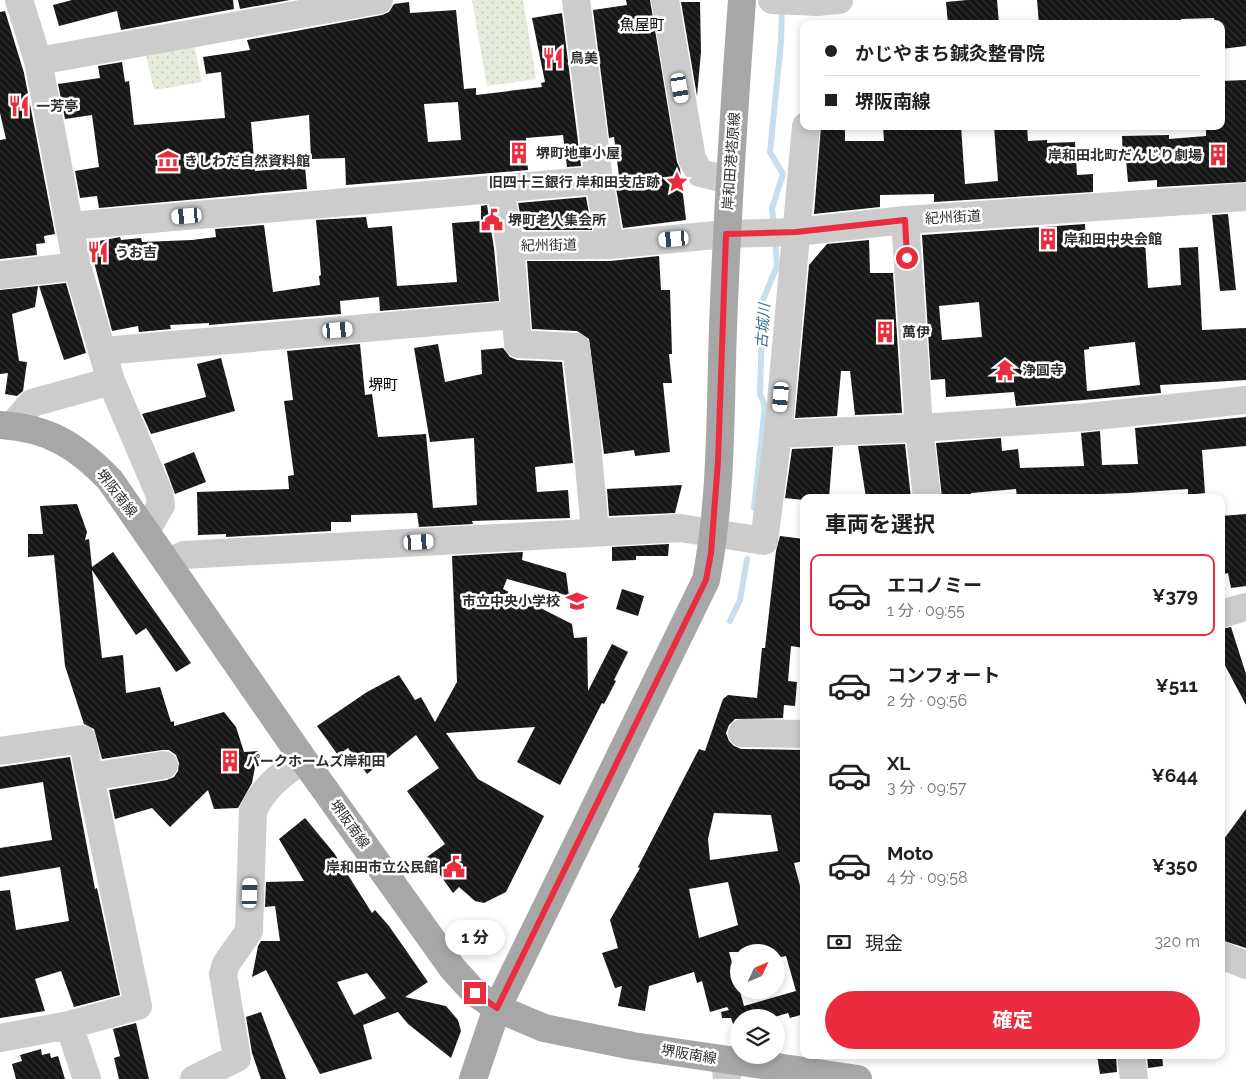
<!DOCTYPE html>
<html lang="ja">
<meta charset="utf-8">
<style>
body{margin:0;font-family:Raleway,"Noto Sans JP",sans-serif;background:#f6f6f6;color:#202124;height:100vh;display:flex;flex-direction:column;font-size:19px;white-space:nowrap}
*{box-sizing:border-box;margin:0}
p{font-size:16px;color:#757577}
.icon{flex:none;width:28px;height:28px;fill:none;stroke:currentColor;stroke-width:2;stroke-linecap:round;stroke-linejoin:round}
.map{position:relative;flex:1;overflow:hidden}
.details{position:absolute;left:800px;top:494px;width:425px;height:565px;display:flex;flex-direction:column;background:#fff;border-radius:10px;box-shadow:0 2px 8px #0003}
.details>*{flex:none}
.banner{position:absolute;left:800px;top:20px;width:425px;height:110px;border-radius:10px;box-shadow:0 2px 8px #0003;display:grid;align-content:center;height:110px;padding:0 25px;background:#fff}
.needle{width:32px;rotate:46deg}
.buttons{position:absolute;left:730px;top:944px;display:grid;gap:10px}
.buttons a{display:grid;place-items:center;width:55px;height:55px;border-radius:50%;background:#fff;box-shadow:0 2px 8px #0003;font-size:25px}
.end{position:absolute;width:22px;height:22px;margin:-11px;border:6px solid #ea2c3e;background:#fff;box-shadow:0 0 0 2px #fff}
.from{border-radius:50%}
.bubble{position:absolute;height:35px;border-radius:18px;background:#fff;box-shadow:0 2px 8px #0003;font-size:16px;font-weight:700;line-height:35px;text-align:center}
.car{position:absolute;width:15px;height:30px;margin:-15px -8px;border-radius:6px;box-shadow:0 0 4px 1px #0007;background:linear-gradient(#fff 24%,#345 0 40%,#fff 0 76%,#345 0 86%,#fff 0)}
.banner b{display:flex;align-items:center;gap:18px;height:48px;font-size:19px}
.banner b+b{border-top:1px solid #e0e0e0}
.banner i{width:12px;height:12px;background:#202124}
ul{padding:0;list-style:none}
li{display:flex;align-items:center;gap:15px;height:82px;margin:0 10px 8px;padding:0 15px;border:2px solid transparent;border-radius:10px}
li div{flex:1}
li b{display:block;font-size:19px}
li em{font-style:normal;font-weight:700}
li.active{border-color:#ea2c3e}
li>.icon{width:45px;height:45px;stroke-width:1.5}
h2{padding:0 25px;font-size:22px;line-height:60px}
.pay{display:flex;align-items:center;gap:12px;height:55px;padding:0 25px;font-size:19px}
.pay p{margin-inline-start:auto}
.cta{display:flex;gap:10px;margin-top:auto;padding:10px 25px}
.cta a{flex:1;height:58px;border-radius:30px;background:#ea2c3e;color:#fff;font-size:20px;font-weight:700;line-height:58px;text-align:center}
.map>svg:first-child{display:block}
.park{fill:url(#park-dots)}
.lines{fill:none;stroke-linecap:round;stroke-linejoin:round}
.stream{stroke:#c7dfed;stroke-width:6}
.building{fill:url(#building-back-hatch);fill-rule:evenodd}
.minor{stroke:#ccc;stroke-width:28}
.major{stroke:#a7a7a7;stroke-width:28}
.route{stroke:#ea2c3e;stroke-width:6}
.labels{text-anchor:middle;dominant-baseline:central;stroke-width:5;stroke-linejoin:round;paint-order:stroke}
.poi-label{font-size:14px;font-weight:bold;fill:#2f2f2f;stroke:#fff;text-anchor:start}
.street-label{font-size:14px;fill:#2f2f2f;stroke:#fff}
.neighbourhood-label{font-size:15px;fill:#000;stroke:#fff}
.water-label{font-size:15px;font-style:italic;fill:#3a7293;stroke:#fff}
</style>
<div class="map">
<svg width="1246" height="1079" viewBox="0 0 1246 1079">
<defs>
<pattern id="park-dots" width="8" height="8" patternUnits="userSpaceOnUse" patternTransform="scale(1.25)"><rect width="8" height="8" fill="#e5ecdc"/><path d="M2 2h.1M6 6h.1" fill="none" stroke="#c5cbbd" stroke-width="1.8" stroke-linecap="round"/></pattern>
<pattern id="building-back-hatch" width="6" height="6" patternUnits="userSpaceOnUse" patternTransform="scale(1.25)"><rect width="6" height="6" fill="#161616"/><path d="M-1 5l2 2M0 0l6 6M5-1l2 2" fill="none" stroke="#303030"/></pattern>
</defs>
<rect width="100%" height="100%" fill="#fff"/>
<path class="park" d="M 472,0 L 523,0 L 536,79 L 487,86 Z
M 192,34 L 202,82 L 154,90 L 143,42 Z"/>
<g class="lines">
<path class="stream" d="M 774,226 L 772,208 L 783,174 L 770,152 L 781,42 L 782,7
M 754,508 L 765,406 L 760,394 L 763,300 L 777,266 L 775,238
M 730,621 L 740,600 L 747,559"/>
</g>
<path class="building" d="M 72,0 L 233,0 L 234,9 L 121,30 L 117,11 L 59,26 L 53,5 Z
M 238,0 L 290,0 L 240,9 Z
M 626,0 L 650,0 L 677,162 L 680,169 L 686,220 L 623,228 L 614,177 L 619,176 L 614,137 L 609,138 L 593,10 L 627,5 Z
M 967,0 L 997,0 L 999,24 L 948,24 L 946,2 Z
M 1037,0 L 1246,0 L 1246,46 L 1221,49 L 1221,24 L 1215,24 L 1214,18 L 1181,19 L 1181,24 L 1039,24 Z
M 409,2 L 410,13 L 456,10 L 464,89 L 476,88 L 476,95 L 542,87 L 541,83 L 545,82 L 532,18 L 562,13 L 581,166 L 567,167 L 563,135 L 526,138 L 528,170 L 346,185 L 345,158 L 311,159 L 309,115 L 251,122 L 255,171 L 305,167 L 307,189 L 99,208 L 97,196 L 80,198 L 75,171 L 99,167 L 92,115 L 65,119 L 58,84 L 100,78 L 98,66 L 122,62 L 125,82 L 129,81 L 134,125 L 225,118 L 221,72 L 206,74 L 203,57 L 250,50 L 247,40 L 382,15 L 389,12 L 394,4 ZM 458,102 L 461,140 L 428,142 L 424,104 Z
M 681,2 L 700,2 L 701,52 L 697,96 Z
M 5,11 L 24,73 L 55,234 L 44,236 L 45,243 L 36,244 L 37,255 L 0,259 L 0,140 L 6,139 L 0,113 L 0,12 Z
M 1246,80 L 1246,182 L 1157,187 L 1157,180 L 1128,182 L 1126,160 L 1123,160 L 1122,136 L 1169,135 L 1169,139 L 1206,136 L 1206,126 L 1221,126 L 1221,81 Z
M 821,126 L 845,126 L 845,141 L 884,141 L 883,126 L 961,126 L 965,184 L 998,181 L 994,126 L 1027,126 L 1028,141 L 1047,140 L 1047,143 L 1075,142 L 1077,175 L 1093,174 L 1093,192 L 934,202 L 934,194 L 880,195 L 880,207 L 814,214 Z
M 586,197 L 592,230 L 526,230 L 523,228 L 518,203 Z
M 487,205 L 494,248 L 499,301 L 380,311 L 379,297 L 340,301 L 341,314 L 209,325 L 209,323 L 170,325 L 171,329 L 139,332 L 138,326 L 112,331 L 89,243 L 120,237 L 121,240 L 141,238 L 142,242 L 192,240 L 216,237 L 215,229 L 264,225 L 273,292 L 320,285 L 319,276 L 321,275 L 316,220 L 366,217 L 368,228 L 392,226 L 397,286 L 457,282 L 452,223 L 481,221 L 481,206 Z
M 1228,214 L 1236,290 L 1220,291 L 1212,215 Z
M 1085,224 L 1086,245 L 1145,241 L 1148,288 L 1181,285 L 1179,248 L 1198,247 L 1202,330 L 1246,328 L 1246,380 L 1160,385 L 1161,393 L 1016,406 L 1014,392 L 946,397 L 945,379 L 931,380 L 922,235 ZM 979,302 L 982,337 L 942,340 L 939,306 ZM 1135,342 L 1140,385 L 1087,391 L 1084,350 L 1089,349 L 1089,347 Z
M 869,240 L 870,273 L 893,273 L 902,413 L 855,415 L 850,371 L 841,371 L 837,416 L 795,418 L 809,265 L 827,244 Z
M 659,256 L 661,290 L 670,290 L 672,354 L 669,354 L 672,383 L 663,383 L 670,452 L 635,456 L 634,450 L 604,454 L 589,339 L 577,331 L 532,329 L 527,261 L 610,261 Z
M 66,283 L 86,353 L 64,360 L 39,286 Z
M 38,286 L 35,307 L 12,314 L 19,361 L 27,362 L 23,391 L 17,396 L 5,394 L 8,373 L 0,374 L 0,290 Z
M 360,344 L 365,395 L 372,394 L 378,437 L 426,434 L 433,508 L 477,505 L 474,438 L 430,442 L 414,348 L 438,344 L 445,382 L 482,374 L 481,350 L 503,348 L 510,357 L 517,360 L 562,362 L 573,463 L 535,467 L 537,492 L 568,490 L 570,518 L 472,521 L 473,524 L 419,527 L 417,513 L 351,515 L 351,522 L 331,522 L 331,531 L 226,537 L 226,534 L 198,535 L 197,492 L 289,489 L 288,476 L 294,475 L 284,401 L 293,400 L 287,351 Z
M 221,358 L 235,411 L 151,434 L 142,414 L 206,397 L 197,364 Z
M 1246,417 L 1246,446 L 1202,450 L 1205,493 L 1188,495 L 1188,489 L 1128,493 L 1017,497 L 1016,489 L 971,493 L 971,498 L 942,498 L 936,443 L 1001,438 L 1002,451 L 1018,449 L 1020,468 L 1084,466 L 1081,433 L 1100,431 L 1102,465 L 1138,464 L 1135,428 Z
M 905,444 L 911,498 L 866,498 L 858,446 Z
M 833,447 L 829,498 L 804,498 L 804,500 L 785,498 L 792,449 Z
M 194,452 L 206,482 L 175,494 L 164,464 Z
M 682,485 L 675,513 L 609,516 L 607,489 Z
M 77,504 L 87,532 L 85,540 L 89,539 L 92,567 L 113,552 L 191,663 L 176,672 L 146,628 L 136,635 L 92,570 L 102,658 L 123,655 L 126,693 L 160,687 L 171,722 L 174,721 L 174,726 L 224,712 L 236,727 L 244,752 L 258,751 L 252,783 L 238,808 L 214,809 L 208,790 L 170,827 L 152,808 L 115,819 L 109,790 L 167,780 L 174,777 L 178,771 L 179,763 L 176,755 L 169,750 L 162,750 L 102,759 L 94,729 L 84,724 L 65,666 L 54,555 L 28,557 L 28,534 L 43,534 L 40,506 Z
M 1246,514 L 1246,586 L 1231,588 L 1228,573 L 1221,575 L 1221,516 Z
M 780,536 L 804,539 L 804,648 L 791,646 L 788,681 L 797,682 L 795,706 L 784,705 L 783,718 L 735,719 L 729,725 L 726,733 L 729,741 L 734,746 L 741,749 L 804,750 L 804,766 L 800,767 L 804,789 L 804,861 L 794,863 L 804,901 L 804,1014 L 790,1018 L 788,1013 L 771,1018 L 739,1018 L 738,1038 L 731,1018 L 722,1018 L 721,1012 L 729,1010 L 727,1007 L 710,1012 L 702,981 L 697,983 L 694,972 L 649,986 L 645,1011 L 618,1006 L 622,986 L 615,988 L 602,953 L 618,948 L 610,920 L 640,868 L 638,867 L 699,749 L 705,751 L 723,699 L 728,695 L 757,698 L 762,648 L 765,648 L 776,551 ZM 714,813 L 771,815 L 778,851 L 710,860 L 708,839 ZM 728,882 L 738,925 L 699,938 L 689,889 ZM 729,952 L 776,952 L 776,958 L 786,956 L 796,991 L 744,1006 Z
M 669,544 L 668,556 L 636,556 L 636,560 L 612,561 L 612,547 Z
M 523,552 L 522,560 L 566,573 L 569,596 L 507,579 L 503,589 L 572,624 L 574,638 L 587,637 L 588,691 L 612,644 L 628,652 L 614,680 L 616,681 L 604,704 L 602,703 L 560,785 L 517,762 L 535,727 L 446,733 L 478,779 L 544,816 L 506,892 L 484,903 L 475,901 L 459,887 L 453,893 L 427,857 L 445,844 L 407,791 L 439,768 L 416,735 L 367,774 L 348,748 L 338,755 L 317,726 L 367,692 L 399,675 L 415,700 L 421,697 L 435,722 L 457,682 L 452,556 Z
M 622,589 L 644,596 L 638,616 L 616,609 Z
M 1231,627 L 1246,674 L 1246,705 L 1221,658 L 1221,629 Z
M 70,757 L 95,889 L 97,888 L 120,995 L 74,1007 L 61,971 L 35,979 L 45,1011 L 0,1018 L 0,891 L 10,890 L 16,930 L 69,921 L 60,867 L 0,877 L 0,848 L 52,840 L 43,782 L 0,789 L 0,767 Z
M 1246,809 L 1246,948 L 1221,940 L 1221,843 Z
M 305,818 L 334,853 L 372,913 L 375,910 L 389,926 L 428,982 L 405,997 L 446,1006 L 458,1020 L 461,1031 L 451,1058 L 408,1024 L 398,1012 L 363,1025 L 372,1059 L 320,1074 L 266,970 L 252,977 L 258,946 L 261,941 L 280,941 L 275,906 L 265,907 L 266,882 L 304,881 L 279,839 ZM 367,973 L 386,998 L 354,1015 L 337,982 Z
M 261,1012 L 286,1079 L 261,1079 L 252,1053 L 246,1017 Z
M 136,1023 L 149,1079 L 119,1079 L 114,1058 L 120,1056 L 113,1029 Z
M 41,1049 L 42,1055 L 50,1053 L 51,1058 L 58,1056 L 65,1079 L 16,1079 L 12,1064 L 22,1061 L 20,1055 Z
M 1097,1055 L 1116,1055 L 1117,1072 L 1100,1074 Z
M 1147,1055 L 1162,1055 L 1163,1066 L 1148,1068 Z"/>
<g class="lines">
<path class="minor" d="M 19,0 L 38,61 L 77,266 L 111,381 L 159,493 L 161,505 L 146,531
M 576,0 L 599,180 L 610,245
M 665,0 L 692,159 L 700,173 L 729,180
M 772,0 L 817,2 L 839,0
M 38,61 L 379,0
M 500,188 L 510,246 L 518,344 L 576,347 L 585,420 L 595,532
M 905,220 L 919,428 L 927,498
M 70,226 L 599,180
M 510,246 L 610,245 L 726,234 L 796,232 L 905,220 L 1246,197
M 0,275 L 77,266
M 103,351 L 514,315
M 12,426 L 32,403 L 111,381
M 778,434 L 919,428 L 1087,417 L 1246,400
M 168,562 L 184,555 L 680,528 L 764,541 L 778,434 L 806,126
M 1221,614 L 1246,607
M 742,733 L 804,734
M 0,751 L 82,739 L 138,1006 L 69,1025 L 0,1038
M 90,777 L 164,765
M 1221,955 L 1246,965
M 69,1025 L 87,1079
M 1131,1055 L 1134,1079
M 725,1060 L 727,1079
M 194,1079 L 237,1058 L 223,974 L 226,964 L 249,931 L 253,811 C 264,787 282,774 303,759"/>
<path class="major" d="M 0,425 C 49,428 77,446 110,480 L 303,759 L 453,969 L 475,993 L 497,1008 L 544,1028 L 633,1046 L 858,1079
M 473,1079 L 497,1008 L 706,580 C 722,498 720,412 723,328 C 727,218 734,109 742,0"/>
</g>
<g class="lines">
<path class="route" d="M 475,993 L 497,1008 L 706,580 L 711,553 L 718,461 L 726,234 L 796,232 L 905,220 L 907,258"/>
</g>
<defs>
<g id="restaurant-bare" transform="scale(1.725)"><path d="M-5-6h1v4h1v-4h1v4h1v-4h1v5L-1.5 .5V6h-2V.5L-5-1ZM5-6V6H3V1.5H1.5Q1.5-4 5-6Z" fill="#ea2c3e" stroke="#fff" stroke-width="2.5" paint-order="stroke"/></g>
<g id="building-bare" transform="scale(1.725)"><path d="M-4-6H4V6H1V3H-1V6H-4ZM-2.5-4.3h1.7v1.8h-1.7ZM.8-4.3h1.7v1.8H.8ZM-2.5-1h1.7V.8h-1.7ZM.8-1h1.7V.8H.8Z" fill="#ea2c3e" stroke="#fff" stroke-width="2.5" paint-order="stroke"/></g>
<g id="museum-bare" transform="scale(1.725)"><path d="M0-6L6-3V-2H-6V-3ZM-5-1h2V3h-2ZM-1-1h2V3h-2ZM3-1h2V3H3ZM-6 4H6V6H-6Z" fill="#ea2c3e" stroke="#fff" stroke-width="2.5" paint-order="stroke"/></g>
<g id="sight-bare" transform="scale(1.725)"><path d="M0-6L1.8-2.2L6-1.7L2.9 1.2L3.7 5.4L0 3.3L-3.7 5.4L-2.9 1.2L-6-1.7L-1.8-2.2Z" fill="#ea2c3e" stroke="#fff" stroke-width="2.5" paint-order="stroke"/></g>
<g id="civic-bare" transform="scale(1.725)"><path d="M-.6-6.5H3V-4.5H.6V-3L4-1V1h2V6H-6V1h2V-1L-.6-3ZM-1.2 2.5V6h2.4V2.5Z" fill="#ea2c3e" stroke="#fff" stroke-width="2.5" paint-order="stroke"/></g>
<g id="temple-bare" transform="scale(1.725)"><path d="M0-6L5-2H3V0L6.5 2.5H4V6H1.5V3h-3V6H-4V2.5H-6.5L-3 0V-2H-5Z" fill="#ea2c3e" stroke="#fff" stroke-width="2.5" paint-order="stroke"/></g>
<g id="school-bare" transform="scale(1.725)"><path d="M0-5L7-2L0 1L-7-2ZM-4 1L0 2.5L4 1V4Q0 6-4 4Z" fill="#ea2c3e" stroke="#fff" stroke-width="2.5" paint-order="stroke"/></g>
</defs>
<g fill-rule="evenodd">
<use href="#restaurant-bare" x="553" y="58"/>
<use href="#restaurant-bare" x="19" y="106"/>
<use href="#building-bare" x="519" y="153"/>
<use href="#building-bare" x="1218" y="155"/>
<use href="#museum-bare" x="168" y="161"/>
<use href="#sight-bare" x="677" y="182"/>
<use href="#civic-bare" x="492" y="220"/>
<use href="#building-bare" x="1048" y="239"/>
<use href="#restaurant-bare" x="98" y="252"/>
<use href="#building-bare" x="885" y="332"/>
<use href="#temple-bare" x="1005" y="370"/>
<use href="#school-bare" x="577" y="601"/>
<use href="#building-bare" x="230" y="761"/>
<use href="#civic-bare" x="454" y="867"/>
</g>
<g class="labels">
<g class="poi-label">
<text x="570" y="58">鳥美</text>
<text x="36" y="106">一芳亭</text>
<text x="536" y="153">堺町地車小屋</text>
<text x="1202" y="155" text-anchor="end">岸和田北町だんじり劇場</text>
<text x="184" y="161">きしわだ自然資料館</text>
<text x="660" y="182" text-anchor="end">旧四十三銀行 岸和田支店跡</text>
<text x="508" y="220">堺町老人集会所</text>
<text x="1064" y="239">岸和田中央会館</text>
<text x="115" y="252">うお吉</text>
<text x="902" y="332">萬伊</text>
<text x="1022" y="370">浄圓寺</text>
<text x="560" y="601" text-anchor="end">市立中央小学校</text>
<text x="246" y="761">パークホームズ岸和田</text>
<text x="438" y="867" text-anchor="end">岸和田市立公民館</text>
</g>
<g class="street-label">
<text transform="translate(731 161) rotate(-86)">岸和田港塔原線</text>
<text transform="translate(953 217) rotate(-3)">紀州街道</text>
<text transform="translate(549 245) rotate(-1)">紀州街道</text>
<text transform="translate(117 493) rotate(52)">堺阪南線</text>
<text transform="translate(350 824) rotate(54)">堺阪南線</text>
<text transform="translate(689 1054) rotate(9)">堺阪南線</text>
</g>
<g class="neighbourhood-label">
<text x="642" y="25">魚屋町</text>
<text x="383" y="385">堺町</text>
</g>
<g class="water-label">
<text transform="translate(763 326) rotate(-86)">古城川</text>
</g>
</g>
</svg>
<div class="buttons">
<a><svg class="needle" viewBox="-14 -14 28 28"><path d="M0-13l5 13h-10z" fill="#e53935"/><path d="M0 13l5-13h-10z" fill="#757577"/></svg></a>
<a><svg class="icon" aria-label="layers" viewBox="0 0 24 24"><path d="M12 4l9 5-9 5-9-5zM3 14l9 5 9-5"/></svg></a>
</div>
<i class="end from" style="left:907px;top:258px"></i>
<i class="end" style="left:475px;top:993px"></i>
<div class="bubble" style="left:445px;top:920px;width:60px">1 分</div>
<i class="car" style="left:680px;top:88px;rotate:170deg"></i>
<i class="car" style="left:187px;top:216px;rotate:265deg"></i>
<i class="car" style="left:674px;top:239px;rotate:265deg"></i>
<i class="car" style="left:338px;top:330px;rotate:85deg"></i>
<i class="car" style="left:781px;top:397px;rotate:185deg"></i>
<i class="car" style="left:419px;top:542px;rotate:87deg"></i>
<i class="car" style="left:250px;top:893px;rotate:2deg"></i>
<div class="banner">
<b><i class="from"></i>かじやまち鍼灸整骨院</b>
<b><i></i>堺阪南線</b>
</div>
<section class="details">
<h2>車両を選択</h2>
<ul>
<li class="active"><svg class="icon" aria-label="car" viewBox="0 0 24 24"><path d="M5 17H2v-5l4-1 3-4h7l3 4 3 1v5h-3M9 17h6M6 11h13"/><circle cx="7" cy="17" r="2"/><circle cx="17" cy="17" r="2"/></svg><div><b>エコノミー</b><p>1 分 · 09:55</p></div><em>¥379</em></li>
<li><svg class="icon" aria-label="car" viewBox="0 0 24 24"><path d="M5 17H2v-5l4-1 3-4h7l3 4 3 1v5h-3M9 17h6M6 11h13"/><circle cx="7" cy="17" r="2"/><circle cx="17" cy="17" r="2"/></svg><div><b>コンフォート</b><p>2 分 · 09:56</p></div><em>¥511</em></li>
<li><svg class="icon" aria-label="car" viewBox="0 0 24 24"><path d="M5 17H2v-5l4-1 3-4h7l3 4 3 1v5h-3M9 17h6M6 11h13"/><circle cx="7" cy="17" r="2"/><circle cx="17" cy="17" r="2"/></svg><div><b>XL</b><p>3 分 · 09:57</p></div><em>¥644</em></li>
<li><svg class="icon" aria-label="car" viewBox="0 0 24 24"><path d="M5 17H2v-5l4-1 3-4h7l3 4 3 1v5h-3M9 17h6M6 11h13"/><circle cx="7" cy="17" r="2"/><circle cx="17" cy="17" r="2"/></svg><div><b>Moto</b><p>4 分 · 09:58</p></div><em>¥350</em></li>
</ul>
<div class="pay"><svg class="icon" aria-label="cash" viewBox="0 0 24 24"><path d="M3 7h18v10H3z"/><circle cx="12" cy="12" r="2"/></svg>現金<p>320 m</p></div>
<div class="cta"><a>確定</a></div>
</section>
</div>
